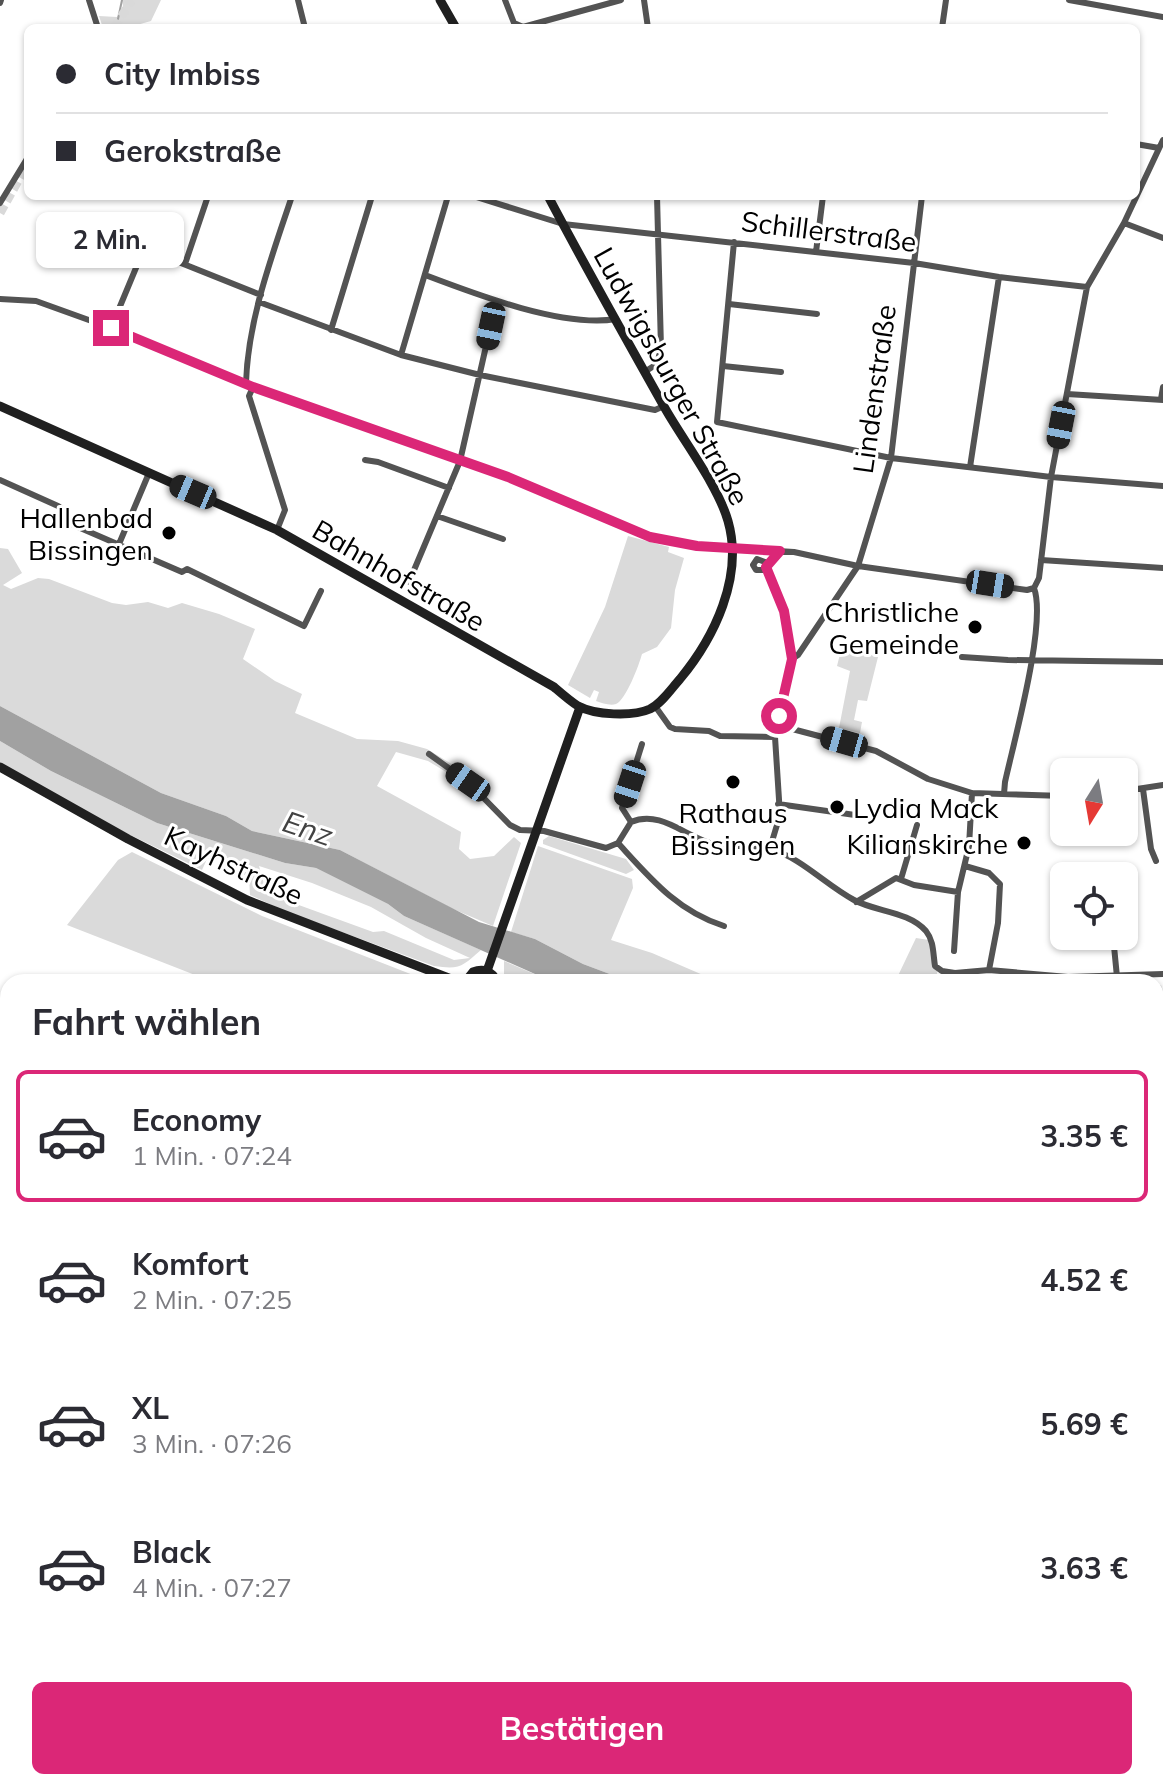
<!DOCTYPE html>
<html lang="de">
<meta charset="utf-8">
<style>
body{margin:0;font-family:Mulish,sans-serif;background:#f2f2f3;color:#2b2b33;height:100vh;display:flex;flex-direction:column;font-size:30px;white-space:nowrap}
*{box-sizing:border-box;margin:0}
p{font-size:26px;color:#7c7c81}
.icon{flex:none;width:44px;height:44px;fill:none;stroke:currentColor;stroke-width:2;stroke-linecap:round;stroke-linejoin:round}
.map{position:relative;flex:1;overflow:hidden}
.details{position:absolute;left:0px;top:974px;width:1164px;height:816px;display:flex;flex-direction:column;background:#fff;border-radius:24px 24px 0 0;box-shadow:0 2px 6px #0004}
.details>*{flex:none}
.top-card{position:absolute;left:24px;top:24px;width:1116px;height:176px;border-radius:12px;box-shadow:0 2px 6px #0004;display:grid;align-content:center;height:176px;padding:0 32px;background:#fff}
.needle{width:52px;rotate:191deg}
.controls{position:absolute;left:1050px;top:758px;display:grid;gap:16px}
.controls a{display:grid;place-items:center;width:88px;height:88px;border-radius:12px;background:#fff;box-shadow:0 2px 6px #0004;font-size:40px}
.end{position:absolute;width:36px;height:36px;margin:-18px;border:10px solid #db2777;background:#fff;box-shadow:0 0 0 4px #fff}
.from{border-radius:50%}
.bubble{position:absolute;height:56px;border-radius:12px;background:#fff;box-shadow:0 2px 6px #0004;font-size:26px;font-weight:700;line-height:56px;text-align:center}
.car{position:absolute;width:24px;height:48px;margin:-24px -12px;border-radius:10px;box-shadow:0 0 6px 2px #0007;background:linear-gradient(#222 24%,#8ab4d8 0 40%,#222 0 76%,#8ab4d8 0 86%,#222 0)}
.top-card b{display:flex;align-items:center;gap:28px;height:76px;font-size:30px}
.top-card b+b{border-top:2px solid #e1e1e2}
.top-card i{width:20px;height:20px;background:#2b2b33}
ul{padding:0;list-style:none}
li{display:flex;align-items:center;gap:24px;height:132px;margin:0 16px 12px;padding:0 16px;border:4px solid transparent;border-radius:12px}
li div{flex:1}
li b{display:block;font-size:30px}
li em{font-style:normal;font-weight:700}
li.selected{border-color:#db2777}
li>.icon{width:72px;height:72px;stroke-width:1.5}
h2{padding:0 32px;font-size:36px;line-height:96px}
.primary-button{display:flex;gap:16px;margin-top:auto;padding:16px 32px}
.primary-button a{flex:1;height:92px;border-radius:12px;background:#db2777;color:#fff;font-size:32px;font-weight:700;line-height:92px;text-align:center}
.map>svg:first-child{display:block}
.green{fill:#dadada;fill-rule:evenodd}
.water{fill:#a1a1a1}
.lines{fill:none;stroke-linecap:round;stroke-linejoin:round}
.stream{stroke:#a1a1a1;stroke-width:2}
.secondary-tunnel{stroke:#d9d9d9;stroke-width:9;stroke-dasharray:9 4.5;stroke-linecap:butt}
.street{stroke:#535353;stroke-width:6}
.secondary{stroke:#202020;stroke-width:9}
.route{stroke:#db2777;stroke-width:10}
.poi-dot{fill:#000;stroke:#fff;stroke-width:3}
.labels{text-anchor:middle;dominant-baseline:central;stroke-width:6;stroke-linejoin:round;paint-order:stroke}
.street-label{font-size:28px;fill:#000;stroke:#fff}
.poi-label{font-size:28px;fill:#000;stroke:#fff;text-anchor:end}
.water-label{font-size:30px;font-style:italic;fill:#424242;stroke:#fff}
</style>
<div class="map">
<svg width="1163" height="1790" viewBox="0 0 1163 1790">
<rect width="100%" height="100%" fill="#fff"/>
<path class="green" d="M 122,0 L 161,0 L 151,21 L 126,28 L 103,28 L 99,16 L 117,17 L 123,6 Z
M 628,536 L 669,547 L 668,552 L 684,558 L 675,590 L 671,628 L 657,647 L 642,654 C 639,665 626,700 616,704 C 610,706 602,703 596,701 L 599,692 L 594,690 L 590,698 L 568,685 L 605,607 Z
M 0,548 L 8,549 L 22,573 L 3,585 L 11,589 L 38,578 L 49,579 L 112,603 L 126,605 L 148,602 L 168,608 L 182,603 L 219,614 L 255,629 L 243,659 L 275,681 L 302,694 L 295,713 L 357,739 L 398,741 L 427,749 L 463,771 L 474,783 L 471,787 L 428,761 L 396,752 L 377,786 L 461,832 L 459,849 L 470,859 L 494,856 L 514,837 L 521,843 L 493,926 L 453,909 L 340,850 L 252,831 L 226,816 L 161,793 L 0,706 Z
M 842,646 L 878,657 L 867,701 L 858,700 L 854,720 L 862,722 L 860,733 L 839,728 L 850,671 L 837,666 Z
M 0,741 L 51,771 L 157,823 L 285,863 L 316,868 L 388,904 L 404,916 L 481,950 C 462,966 461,970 434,966 L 285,911 L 250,895 L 249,877 L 239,872 L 238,865 L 226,859 L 207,859 L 202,870 L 108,824 L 0,763 ZM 259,866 L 312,883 L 371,907 L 426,938 L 470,958 L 454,960 L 384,931 L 373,932 L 263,892 L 264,884 Z
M 549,836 L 626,859 L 634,870 L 626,874 L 543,844 L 543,840 Z
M 538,846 L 632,879 L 633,888 L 611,940 L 652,953 L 703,975 L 702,982 L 631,982 L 583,964 L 535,939 L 511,932 Z
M 132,852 L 262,916 L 431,982 L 213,982 L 67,925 L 118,860 Z
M 916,938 L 929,940 L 938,967 L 937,974 L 1051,982 L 895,982 Z
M 504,961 L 553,982 L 504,982 Z
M 1156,985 L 1161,985 L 1163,991 L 1163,1067 L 1156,1067 Z
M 1156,1131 L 1163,1131 L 1163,1252 L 1158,1252 L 1158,1255 L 1163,1256 L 1163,1266 L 1156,1266 Z"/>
<path class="water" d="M 0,706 L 161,793 L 226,816 L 252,831 L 340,850 L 479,922 L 535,939 L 583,964 L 631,982 L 553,982 L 404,916 L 388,904 L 316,868 L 285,863 L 157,823 L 51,771 L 0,741 Z"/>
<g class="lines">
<path class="stream" d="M 118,19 L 122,0"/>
<path class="secondary-tunnel" d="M 114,28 L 132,0
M 0,213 L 28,163"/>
<path class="street" d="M 89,0 L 98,28
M 298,0 L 305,28
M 505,0 L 514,23 L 523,27 L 621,0
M 644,0 L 648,28
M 1069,0 L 1163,17
M 0,3 L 1,0
M 942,28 L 946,0
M 1136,144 L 1159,148
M 473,196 L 563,224 L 914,263 L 999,277 L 1087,287
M 0,203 L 28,157
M 1124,223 L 1163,238
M 734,242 L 717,422 L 891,458 L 1051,477 L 1163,486
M 816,252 L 823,196
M 185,264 L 208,196
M 425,275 C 475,294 563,328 616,319
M 0,299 L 36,301 L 111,328 L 253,387 L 508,477 L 650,537 L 697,546 L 794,552 L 858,566 L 1027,590 L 1034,588
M 259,302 L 401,355 L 480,375 L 655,410 L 664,406
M 729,304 L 817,314
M 111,328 L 143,251 L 146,249 L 261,295
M 331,330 L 372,196
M 401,355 L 448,196
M 723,366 L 781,372
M 646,371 L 657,364 L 661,348 L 657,196
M 246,383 C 248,319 272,256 292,196
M 253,387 L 249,396 L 285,510 L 277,530
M 1067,394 L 1163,400
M 1161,399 L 1163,387
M 365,460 L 378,462 L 449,488
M 970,467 L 999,277
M 0,480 L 58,506 L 64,510 L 65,519 L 71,524 L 182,572 L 187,569 L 304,626 L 321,591
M 437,516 L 503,539
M 119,544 L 149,473
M 1041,560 L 1163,568
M 409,582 L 460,461 L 496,302
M 962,657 L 1008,660 L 1163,662
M 792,659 L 798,655 L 858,566 L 891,458 L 922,196
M 655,706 L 670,727 L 675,729 L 709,731 L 720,736 L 775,737
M 777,725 L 876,751 L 928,779 L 972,793 L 1064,796
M 429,754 L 468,782 L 510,825 L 520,830 L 544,831 L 606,848 L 618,843 L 631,822 C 662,809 687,839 717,845 C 735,848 753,843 771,849 C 801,858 826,885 854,900 C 876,912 908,911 926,931 C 934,941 933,954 935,966 L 942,971 L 955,973 L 989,970 L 1068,977 L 1163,974
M 1143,789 L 1151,849 L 1156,861
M 1124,791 L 1163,785
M 1004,794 L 1005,782 C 1014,741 1047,623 1034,588 L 1039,578 L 1051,477 L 1087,287 L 1124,223 L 1163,140
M 778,804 L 855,815
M 631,822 L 622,808 L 642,744
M 618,843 C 650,878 677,911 724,926
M 770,848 L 780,815 L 775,737 L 792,659 L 784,611 L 766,567 L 765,562 L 757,559 L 753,565 L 756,570 L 763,570 C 770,564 774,559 780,551
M 965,866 L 989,873 L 1000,884 L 998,923 L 989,970
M 901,879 L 917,825
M 856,902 L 896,878 L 914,885 L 958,892
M 1113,936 L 1117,977
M 954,951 L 958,892 L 969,846 L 972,793"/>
<path class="secondary" d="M 440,0 L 456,28
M 0,406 L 277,530 L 554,687 C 561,693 570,701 578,706 C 595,715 632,717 650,709 C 662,703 671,689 680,679 C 714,638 744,577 728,521 C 718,486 685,443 666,410 C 626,339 586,268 548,196
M 0,767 L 128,839 L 247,900 L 459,982
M 487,971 L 580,707
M 465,982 L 473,972 C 483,968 493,971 497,982
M 1156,1123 L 1163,1123
M 0,1724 L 8,1727
M 145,1782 L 164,1790"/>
</g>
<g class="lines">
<path class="route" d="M 111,328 L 253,387 L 508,477 L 650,537 L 697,546 L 780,551 L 766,567 L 784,611 L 792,659 L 779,716"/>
</g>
<g class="poi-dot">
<circle cx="169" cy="533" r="8"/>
<circle cx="975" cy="627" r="8"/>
<circle cx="733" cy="782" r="8"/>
<circle cx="837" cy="807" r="8"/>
<circle cx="1024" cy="843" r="8"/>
</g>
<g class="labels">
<g class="street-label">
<text transform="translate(829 231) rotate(7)">Schillerstraße</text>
<text transform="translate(672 376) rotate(61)">Ludwigsburger Straße</text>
<text transform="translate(874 389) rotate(-82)">Lindenstraße</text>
<text transform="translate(399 575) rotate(30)">Bahnhofstraße</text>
<text transform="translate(234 865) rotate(25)">Kayhstraße</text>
</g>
<g class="poi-label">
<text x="153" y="517">Hallenbad<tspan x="153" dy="32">Bissingen</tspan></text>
<text x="959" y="611">Christliche<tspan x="959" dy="32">Gemeinde</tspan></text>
<text x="853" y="807" text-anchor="start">Lydia Mack</text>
<text x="733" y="812" text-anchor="middle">Rathaus<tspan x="733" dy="32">Bissingen</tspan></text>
<text x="1008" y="843">Kilianskirche</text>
</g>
<g class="water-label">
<text transform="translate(308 828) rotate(19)">Enz</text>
</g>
</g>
</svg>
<div class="controls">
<a><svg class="needle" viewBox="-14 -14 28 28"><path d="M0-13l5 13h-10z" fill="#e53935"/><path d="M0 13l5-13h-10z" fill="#7c7c81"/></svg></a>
<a><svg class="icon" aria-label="locate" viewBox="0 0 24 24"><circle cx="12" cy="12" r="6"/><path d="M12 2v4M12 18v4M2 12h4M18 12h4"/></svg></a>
</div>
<i class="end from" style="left:779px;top:716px"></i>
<i class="end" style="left:111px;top:328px"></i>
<div class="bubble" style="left:36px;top:212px;width:148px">2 Min.</div>
<i class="car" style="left:491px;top:326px;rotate:192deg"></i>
<i class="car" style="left:1061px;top:425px;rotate:191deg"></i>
<i class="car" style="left:193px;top:492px;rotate:293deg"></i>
<i class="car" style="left:990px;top:584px;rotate:99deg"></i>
<i class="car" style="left:844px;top:742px;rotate:286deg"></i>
<i class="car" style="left:468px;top:782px;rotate:305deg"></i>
<i class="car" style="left:630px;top:784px;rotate:198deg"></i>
<div class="top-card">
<b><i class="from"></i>City Imbiss</b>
<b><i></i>Gerokstraße</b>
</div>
<section class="details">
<h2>Fahrt wählen</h2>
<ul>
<li class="selected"><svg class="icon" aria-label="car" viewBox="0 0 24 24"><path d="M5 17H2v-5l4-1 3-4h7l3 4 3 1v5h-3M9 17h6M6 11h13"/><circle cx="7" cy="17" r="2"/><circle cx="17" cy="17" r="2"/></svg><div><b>Economy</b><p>1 Min. · 07:24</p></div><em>3.35 €</em></li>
<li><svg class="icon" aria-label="car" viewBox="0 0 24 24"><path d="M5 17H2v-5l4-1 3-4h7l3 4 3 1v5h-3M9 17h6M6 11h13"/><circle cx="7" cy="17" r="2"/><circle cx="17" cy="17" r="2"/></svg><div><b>Komfort</b><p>2 Min. · 07:25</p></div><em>4.52 €</em></li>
<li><svg class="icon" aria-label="car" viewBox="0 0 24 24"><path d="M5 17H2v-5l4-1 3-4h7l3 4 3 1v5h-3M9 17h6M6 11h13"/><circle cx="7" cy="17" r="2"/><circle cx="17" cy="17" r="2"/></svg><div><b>XL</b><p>3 Min. · 07:26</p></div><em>5.69 €</em></li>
<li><svg class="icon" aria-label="car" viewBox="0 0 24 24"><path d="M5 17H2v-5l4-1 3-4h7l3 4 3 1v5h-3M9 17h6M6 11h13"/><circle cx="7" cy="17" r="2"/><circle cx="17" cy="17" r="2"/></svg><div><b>Black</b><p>4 Min. · 07:27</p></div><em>3.63 €</em></li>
</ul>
<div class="primary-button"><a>Bestätigen</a></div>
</section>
</div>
